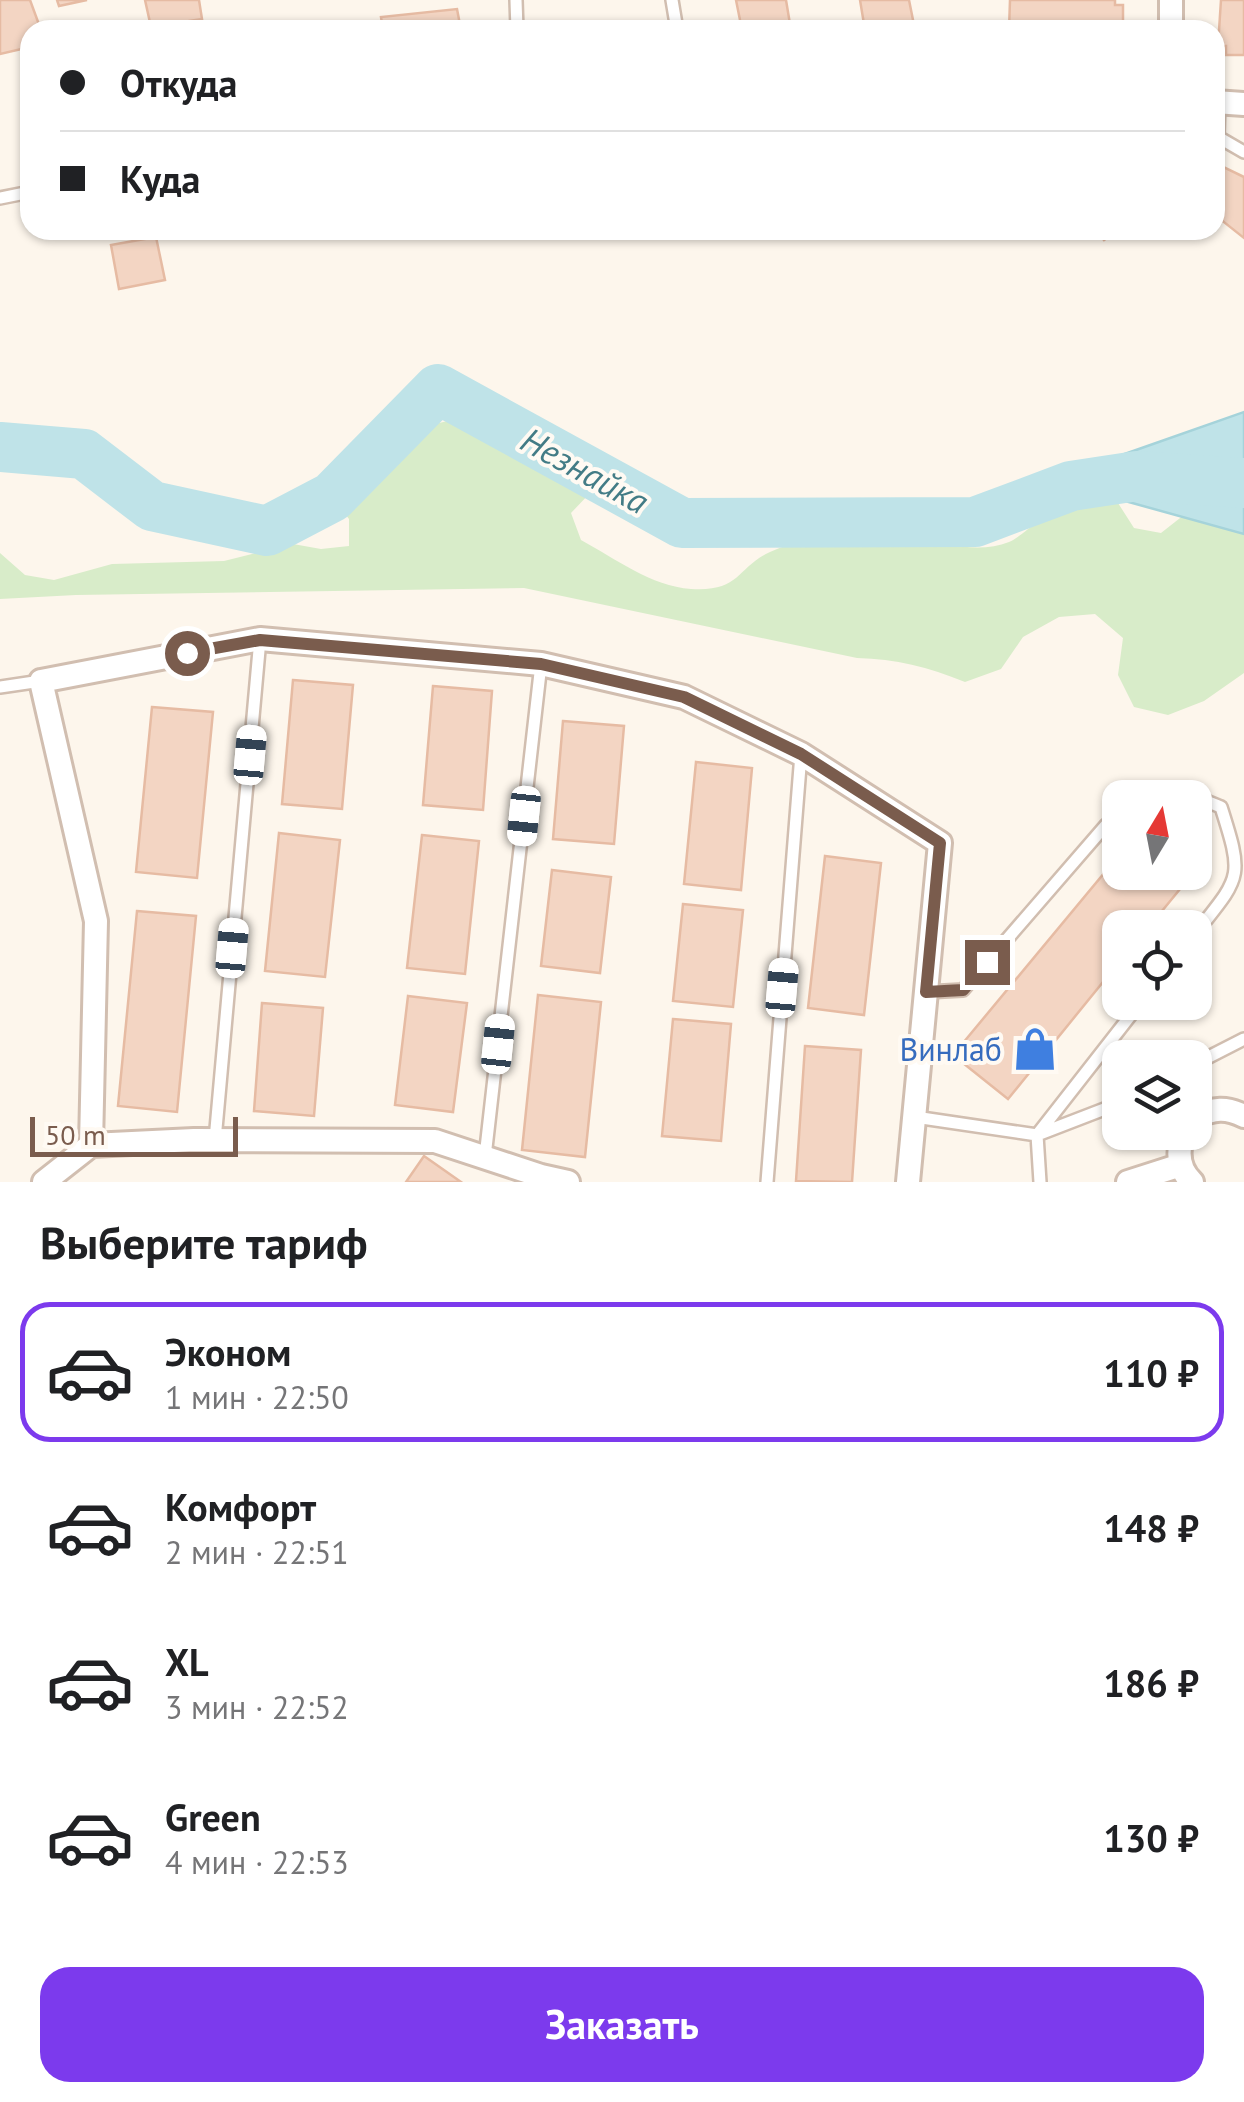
<!DOCTYPE html>
<html lang="ru">
<meta charset="utf-8">
<style>
body{margin:0;font-family:"PT Sans",sans-serif;background:#f6f6f6;color:#202124;height:100vh;display:flex;flex-direction:column;font-size:38px;white-space:nowrap}
*{box-sizing:border-box;margin:0}
p{font-size:32px;color:#757577}
.icon{flex:none;width:55px;height:55px;fill:none;stroke:currentColor;stroke-width:2;stroke-linecap:round;stroke-linejoin:round}
.map{position:relative;height:1182px;overflow:hidden}
.details{display:flex;flex-direction:column;background:#fff;flex:1}
.details>*{flex:none}
.banner{position:absolute;left:20px;top:20px;width:1205px;height:220px;border-radius:30px;box-shadow:0 2px 8px #0004;display:grid;align-content:center;height:220px;padding:0 40px;background:#fff}
.needle{width:65px;rotate:10deg}
.buttons{position:absolute;left:1102px;top:780px;display:grid;gap:20px}
.buttons a{display:grid;place-items:center;width:110px;height:110px;border-radius:20px;background:#fff;box-shadow:0 2px 8px #0004;font-size:50px}
.scale{position:absolute;left:30px;bottom:25px;width:208px;box-sizing:border-box;padding-left:10px;border:5px solid #7a5c4d;border-top:0;font-size:28px;line-height:35px;white-space:nowrap;color:#7a5c4d;-webkit-text-stroke:8px #fffaf3;paint-order:stroke}
.end{position:absolute;width:45px;height:45px;margin:-22px;border:12px solid #7a5c4d;background:#fff;box-shadow:0 0 0 5px #fff}
.from{border-radius:50%}
.car{position:absolute;width:30px;height:60px;margin:-30px -15px;border-radius:12px;box-shadow:0 0 8px 2px #0007;background:linear-gradient(#fff 24%,#345 0 40%,#fff 0 76%,#345 0 86%,#fff 0)}
.banner b{display:flex;align-items:center;gap:35px;height:95px;font-size:38px}
.banner b+b{border-top:2px solid #e0e0e0}
.banner i{width:25px;height:25px;background:#202124}
ul{padding:0;list-style:none}
li{display:flex;align-items:center;gap:30px;height:140px;margin:0 20px 15px;padding:0 20px;border:5px solid transparent;border-radius:30px}
li div{flex:1}
li b{display:block;font-size:38px}
li em{font-style:normal;font-weight:700}
li.active{border-color:#7c3aed}
li>.icon{width:90px;height:90px;stroke-width:1.5}
h2{padding:0 40px;font-size:45px;line-height:120px}
.button{display:flex;gap:20px;margin-top:auto;padding:20px 40px}
.button a{flex:1;height:115px;border-radius:30px;background:#7c3aed;color:#fff;font-size:40px;font-weight:700;line-height:115px;text-align:center}
.map>svg:first-child{display:block}
.green{fill:#d8ecc9}
.water{fill:#bfe3e8;stroke:#a5d3da;stroke-width:2.5}
.lines{fill:none;stroke-linecap:round;stroke-linejoin:round}
.river{stroke:#bfe3e8;stroke-width:50}
.building{fill:#f3d5c3;stroke:#e6bba3;stroke-width:2.5}
.service-casing{stroke:#d1beb0;stroke-width:16}
.minor-casing{stroke:#d1beb0;stroke-width:28}
.service{stroke:#fff;stroke-width:11}
.minor{stroke:#fff;stroke-width:22}
.route{stroke:#7a5c4d;stroke-width:12}
.labels{text-anchor:middle;dominant-baseline:central;stroke-width:8;stroke-linejoin:round;paint-order:stroke}
.shop-label{font-size:32px;fill:#366cbe;stroke:#fffaf3;text-anchor:end}
.water-label{font-size:35px;font-style:italic;fill:#437c86;stroke:#fffaf3}
</style>
<div class="map">
<svg width="1244" height="1182" viewBox="0 0 1244 1182">
<rect width="100%" height="100%" fill="#fdf6ec"/>
<path class="green" d="M 457,419 C 504,440 551,458 591,492 L 571,513 L 581,540 C 616,559 651,586 691,589 C 741,592 736,568 770,552 C 796,540 830,533 859,531 C 905,528 965,560 1009,542 C 1016,539 1023,533 1028,529 C 1062,507 1077,494 1118,503 L 1134,528 L 1161,533 L 1203,500 L 1244,519 L 1244,673 L 1204,701 L 1168,715 L 1134,707 L 1118,675 L 1123,638 L 1095,614 L 1059,617 L 1023,637 L 1001,669 L 965,682 C 928,667 896,659 857,658 L 524,588 L 76,595 L 0,599 L 0,553 L 25,575 L 54,580 L 112,564 L 224,561 L 293,544 L 321,549 L 349,546 L 349,519 L 332,497 C 354,452 411,428 457,419 Z"/>
<path class="water" d="M 1244,412 L 1244,534 L 1071,486 L 1119,456 Z"/>
<g class="lines">
<path class="river" d="M 0,447 L 84,454 L 152,506 L 267,531 L 332,497 L 438,389 L 682,523 L 975,522 L 1071,486 L 1137,476 L 1244,483"/>
</g>
<path class="building" d="M 0,0 L 30,0 L 41,30 L 30,30 L 30,47 L 0,54 Z
M 57,0 L 87,0 L 59,6 Z
M 145,0 L 199,0 L 202,19 L 151,27 Z
M 736,0 L 786,0 L 791,30 L 742,30 Z
M 860,0 L 909,0 L 915,30 L 865,30 Z
M 1010,0 L 1115,0 L 1115,5 L 1123,5 L 1123,26 L 1115,26 L 1115,30 L 1009,30 Z
M 1221,0 L 1244,0 L 1244,55 L 1226,55 L 1226,46 L 1218,46 Z
M 457,9 L 461,30 L 383,30 L 381,17 Z
M 1215,157 L 1221,160 L 1219,165 L 1244,177 L 1244,238 L 1215,215 Z
M 1095,230 L 1118,230 L 1104,240 Z
M 156,237 L 165,280 L 119,289 L 111,245 Z
M 293,680 L 353,685 L 342,809 L 282,804 Z
M 433,686 L 492,691 L 483,810 L 423,805 Z
M 152,707 L 213,712 L 197,878 L 136,872 Z
M 563,721 L 624,726 L 614,844 L 553,839 Z
M 696,762 L 752,768 L 741,890 L 684,884 Z
M 279,833 L 340,840 L 325,977 L 265,971 Z
M 422,835 L 479,841 L 465,974 L 407,968 Z
M 1195,850 L 1206,859 L 1195,872 Z
M 1120,854 L 1120,872 L 1194,872 L 1148,928 L 1120,928 L 1120,961 L 1008,1099 L 953,1055 Z
M 825,856 L 881,863 L 864,1015 L 808,1008 Z
M 552,870 L 611,877 L 600,973 L 541,966 Z
M 683,904 L 743,910 L 733,1007 L 673,1001 Z
M 137,911 L 196,916 L 177,1112 L 118,1106 Z
M 538,995 L 601,1002 L 585,1157 L 522,1150 Z
M 408,996 L 467,1003 L 453,1112 L 395,1105 Z
M 262,1003 L 323,1008 L 314,1116 L 254,1111 Z
M 673,1019 L 731,1024 L 721,1141 L 662,1136 Z
M 805,1046 L 861,1050 L 852,1182 L 796,1181 Z
M 424,1156 L 461,1182 L 406,1182 Z"/>
<g class="lines">
<g class="service-casing">
<path id="service" d="M 516,0 L 517,30
M 672,0 L 677,30
M 1219,102 L 1218,137 L 1244,152
M 0,198 L 30,192
M 0,687 L 41,681
M 1140,798 C 1165,782 1197,797 1221,807 C 1244,879 1241,876 1195,934
M 926,992 L 963,990 L 1106,825 L 1120,814
M 1195,1064 L 1244,1039
M 915,1117 L 1037,1135 L 1120,1103
M 215,1140 L 260,639
M 485,1157 L 541,664
M 767,1182 L 801,754
M 1040,1182 L 1037,1135 L 1141,1002"/>
</g>
<g class="minor-casing">
<path id="minor" d="M 1171,30 L 1171,0
M 1215,102 L 1244,104
M 1195,1117 C 1214,1108 1226,1107 1244,1116
M 1184,1132 C 1177,1150 1177,1168 1192,1182
M 91,1145 L 96,921 L 41,681 L 260,639 L 541,664 L 684,697 L 801,754 L 940,843 L 908,1182
M 44,1182 L 91,1145 L 194,1140 L 435,1141 L 541,1176 L 568,1182
M 1128,1182 L 1181,1165"/>
</g>
<use href="#service" class="service"/>
<use href="#minor" class="minor"/>
</g>
<g class="lines">
<path class="route" d="M 187,653 L 260,640 L 541,664 L 684,697 L 801,754 L 940,843 L 926,992 L 963,990 L 987,962"/>
</g>
<defs>
<g id="shop-bare" transform="scale(3.45)"><path d="M-5-2.5h2.3a2.7 3.5 0 0 1 5.4 0H5L5.5 6h-11ZM-1.5-2.5h3a1.5 2.3 0 0 0-3 0Z" fill="#3f7fe0" stroke="#fffaf3" stroke-width="2.5" paint-order="stroke"/></g>
</defs>
<g fill-rule="evenodd">
<use href="#shop-bare" x="1035" y="1049"/>
</g>
<g class="labels">
<g class="shop-label">
<text x="1002" y="1049">Винлаб</text>
</g>
<g class="water-label">
<text transform="translate(585 470) rotate(29)">Незнайка</text>
</g>
</g>
</svg>
<div class="buttons">
<a><svg class="needle" viewBox="-14 -14 28 28"><path d="M0-13l5 13h-10z" fill="#e53935"/><path d="M0 13l5-13h-10z" fill="#757577"/></svg></a>
<a><svg class="icon" aria-label="locate" viewBox="0 0 24 24"><circle cx="12" cy="12" r="6"/><path d="M12 2v4M12 18v4M2 12h4M18 12h4"/></svg></a>
<a><svg class="icon" aria-label="layers" viewBox="0 0 24 24"><path d="M12 4l9 5-9 5-9-5zM3 14l9 5 9-5"/></svg></a>
</div>
<div class="scale">50 m</div>
<i class="end from" style="left:187px;top:653px"></i>
<i class="end" style="left:987px;top:962px"></i>
<i class="car" style="left:250px;top:755px;rotate:5deg"></i>
<i class="car" style="left:524px;top:816px;rotate:186deg"></i>
<i class="car" style="left:232px;top:948px;rotate:5deg"></i>
<i class="car" style="left:782px;top:988px;rotate:5deg"></i>
<i class="car" style="left:498px;top:1044px;rotate:6deg"></i>
<div class="banner">
<b><i class="from"></i>Откуда</b>
<b><i></i>Куда</b>
</div>
</div>
<section class="details">
<h2>Выберите тариф</h2>
<ul>
<li class="active"><svg class="icon" aria-label="car" viewBox="0 0 24 24"><path d="M5 17H2v-5l4-1 3-4h7l3 4 3 1v5h-3M9 17h6M6 11h13"/><circle cx="7" cy="17" r="2"/><circle cx="17" cy="17" r="2"/></svg><div><b>Эконом</b><p>1 мин · 22:50</p></div><em>110 ₽</em></li>
<li><svg class="icon" aria-label="car" viewBox="0 0 24 24"><path d="M5 17H2v-5l4-1 3-4h7l3 4 3 1v5h-3M9 17h6M6 11h13"/><circle cx="7" cy="17" r="2"/><circle cx="17" cy="17" r="2"/></svg><div><b>Комфорт</b><p>2 мин · 22:51</p></div><em>148 ₽</em></li>
<li><svg class="icon" aria-label="car" viewBox="0 0 24 24"><path d="M5 17H2v-5l4-1 3-4h7l3 4 3 1v5h-3M9 17h6M6 11h13"/><circle cx="7" cy="17" r="2"/><circle cx="17" cy="17" r="2"/></svg><div><b>XL</b><p>3 мин · 22:52</p></div><em>186 ₽</em></li>
<li><svg class="icon" aria-label="car" viewBox="0 0 24 24"><path d="M5 17H2v-5l4-1 3-4h7l3 4 3 1v5h-3M9 17h6M6 11h13"/><circle cx="7" cy="17" r="2"/><circle cx="17" cy="17" r="2"/></svg><div><b>Green</b><p>4 мин · 22:53</p></div><em>130 ₽</em></li>
</ul>
<div class="button"><a>Заказать</a></div>
</section>
